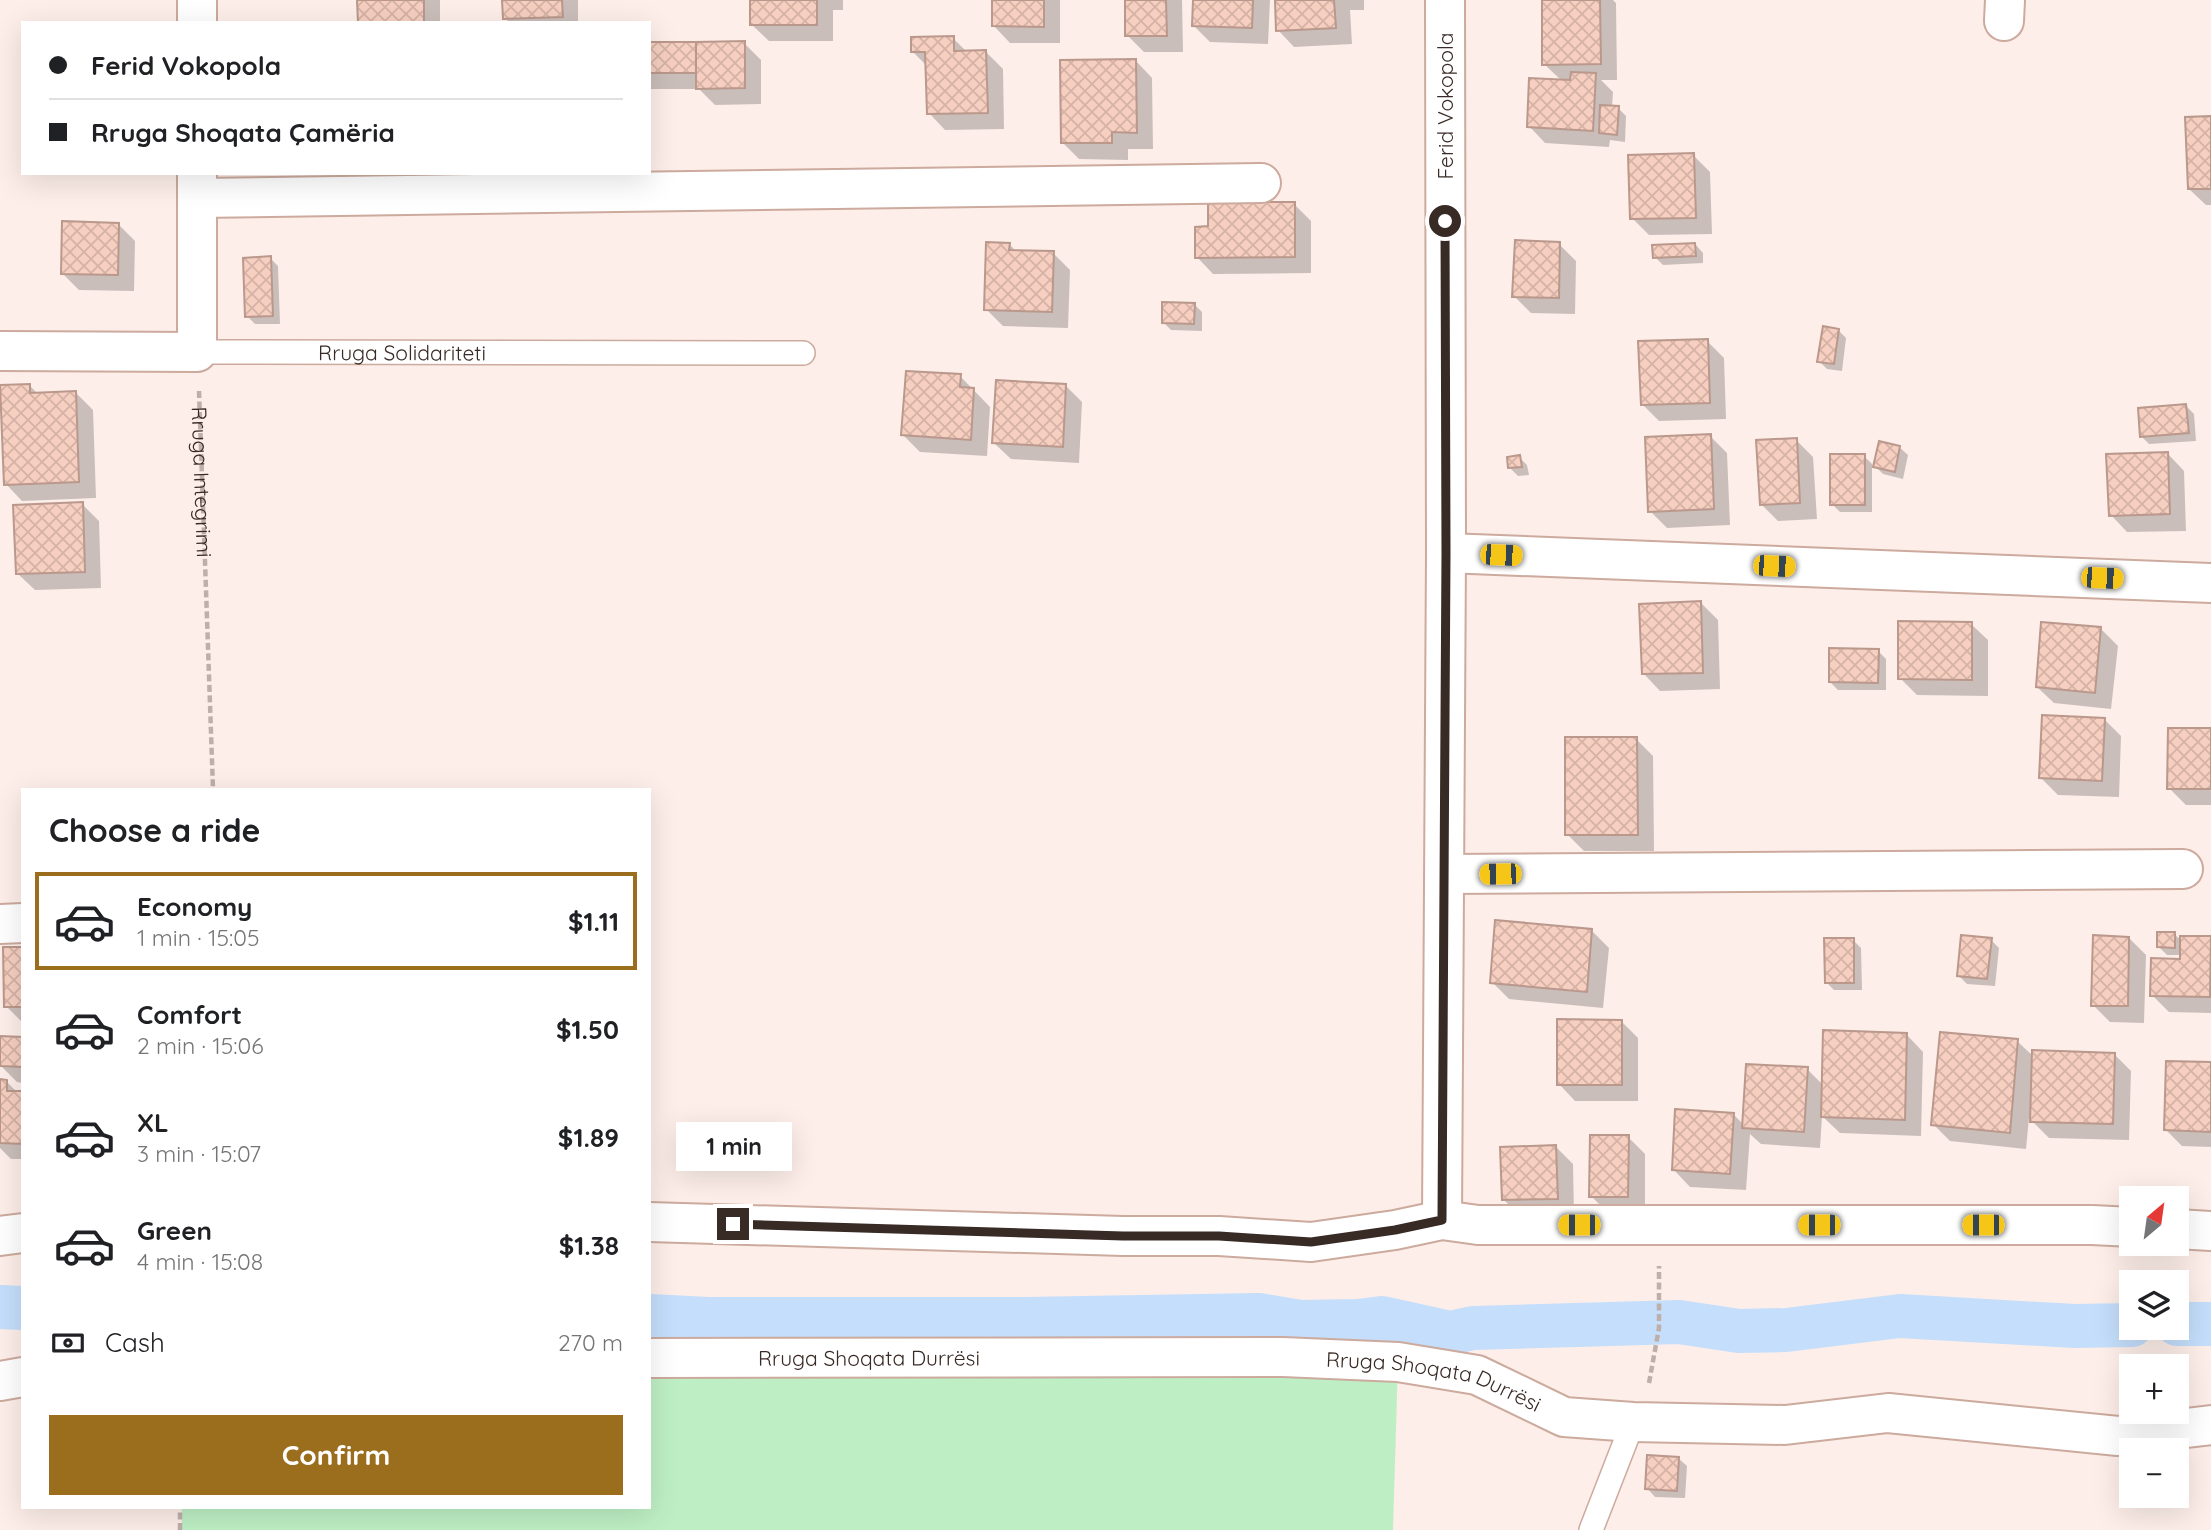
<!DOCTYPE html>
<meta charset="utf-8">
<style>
body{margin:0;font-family:Quicksand,sans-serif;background:#f2f2f2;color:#202124;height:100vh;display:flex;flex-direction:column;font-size:26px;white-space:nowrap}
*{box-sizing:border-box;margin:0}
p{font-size:23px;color:#757577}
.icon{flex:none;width:38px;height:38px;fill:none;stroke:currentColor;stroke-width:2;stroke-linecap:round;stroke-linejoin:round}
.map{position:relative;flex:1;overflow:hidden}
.panel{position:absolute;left:21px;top:788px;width:630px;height:721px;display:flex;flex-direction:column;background:#fff;border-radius:0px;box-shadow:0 7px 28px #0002}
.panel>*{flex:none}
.guide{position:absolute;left:21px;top:21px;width:630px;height:154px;border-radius:0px;box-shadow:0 7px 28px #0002;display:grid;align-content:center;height:154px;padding:0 28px;background:#fff}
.needle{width:46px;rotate:29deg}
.tools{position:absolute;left:2119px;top:1186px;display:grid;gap:14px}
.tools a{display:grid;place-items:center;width:70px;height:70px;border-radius:0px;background:#fff;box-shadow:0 7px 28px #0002;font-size:35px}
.end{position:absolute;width:32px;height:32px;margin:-16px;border:9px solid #382a25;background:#fff;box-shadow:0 0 0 4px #fff}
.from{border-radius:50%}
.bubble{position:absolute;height:49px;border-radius:0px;background:#fff;box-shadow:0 7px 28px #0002;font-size:23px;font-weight:800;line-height:49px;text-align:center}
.car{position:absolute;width:21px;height:42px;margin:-21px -10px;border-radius:9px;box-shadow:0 0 5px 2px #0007;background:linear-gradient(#f5c518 24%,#345 0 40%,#f5c518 0 76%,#345 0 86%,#f5c518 0)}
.guide b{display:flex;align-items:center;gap:24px;height:66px;font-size:26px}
.guide b+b{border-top:2px solid #e0e0e0}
.guide i{width:18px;height:18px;background:#202124}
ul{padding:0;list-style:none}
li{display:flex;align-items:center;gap:21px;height:98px;margin:0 14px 10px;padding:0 14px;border:4px solid transparent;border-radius:0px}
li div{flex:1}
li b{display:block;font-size:26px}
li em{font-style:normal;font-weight:800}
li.active{border-color:#9a6e1d}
li>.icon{width:63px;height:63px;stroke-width:1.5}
h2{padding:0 28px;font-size:32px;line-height:84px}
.pay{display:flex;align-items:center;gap:18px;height:77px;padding:0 28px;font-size:26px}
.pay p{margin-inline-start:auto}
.button{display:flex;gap:14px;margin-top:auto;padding:14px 28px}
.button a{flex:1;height:80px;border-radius:0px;background:#9a6e1d;color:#fff;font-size:28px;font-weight:800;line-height:80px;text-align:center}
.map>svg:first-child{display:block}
.grass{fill:#beefc4}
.shadow{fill:#0003}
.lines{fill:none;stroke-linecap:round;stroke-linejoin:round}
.canal{stroke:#c4defb;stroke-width:44}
.building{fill:url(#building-cross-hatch);stroke:#ba988c;stroke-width:2}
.service-casing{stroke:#ccaa9d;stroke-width:26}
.minor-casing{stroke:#ccaa9d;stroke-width:42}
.path{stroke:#beafaa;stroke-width:4.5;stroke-dasharray:7 3.5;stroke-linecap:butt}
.service{stroke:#fff;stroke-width:23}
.minor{stroke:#fff;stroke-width:38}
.route{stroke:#382a25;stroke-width:9}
.labels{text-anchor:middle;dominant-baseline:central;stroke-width:6;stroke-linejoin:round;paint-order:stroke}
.street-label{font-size:21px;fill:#382a25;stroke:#fff}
</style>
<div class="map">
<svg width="2211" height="1530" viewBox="0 0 2211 1530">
<defs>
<pattern id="building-cross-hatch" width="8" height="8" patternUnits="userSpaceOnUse" patternTransform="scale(1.75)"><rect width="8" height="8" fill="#f6cfc0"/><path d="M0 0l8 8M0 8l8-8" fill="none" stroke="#d4b2a5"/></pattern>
</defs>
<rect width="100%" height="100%" fill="#fdeee9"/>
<path class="grass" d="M 1398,1362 L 1393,1530 L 182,1530 L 182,1507 L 649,1507 L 649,1368 Z"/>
<path class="shadow" d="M 359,0 L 440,0 L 440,23 L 359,23 Z
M 504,0 L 578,0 L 578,23 L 510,23 L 505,18 Z
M 752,0 L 843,0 L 843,10 L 833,10 L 833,41 L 769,41 L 752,25 Z
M 994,0 L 1060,0 L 1060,43 L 1010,43 L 994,26 Z
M 1126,0 L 1182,0 L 1183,52 L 1144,52 L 1127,35 Z
M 1194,0 L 1270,0 L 1268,44 L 1210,42 L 1193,25 Z
M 1277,0 L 1364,0 L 1364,10 L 1350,10 L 1352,44 L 1294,47 L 1278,30 Z
M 1543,0 L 1613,0 L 1616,3 L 1617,80 L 1601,80 L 1613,92 L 1612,107 L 1618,108 L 1626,116 L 1625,142 L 1610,140 L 1609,147 L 1545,143 L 1529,126 L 1562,81 L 1544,64 Z
M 953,38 L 968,53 L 986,52 L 1003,69 L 1004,129 L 945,130 L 929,113 L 927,66 L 913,52 Z
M 744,43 L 761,60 L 761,104 L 715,105 L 699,89 L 649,89 L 649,44 Z
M 1136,61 L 1152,78 L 1153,149 L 1128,149 L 1128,160 L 1079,159 L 1062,142 Z
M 2211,118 L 2211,205 L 2206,205 L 2189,189 Z
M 1693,155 L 1710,172 L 1712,234 L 1649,235 L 1632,218 Z
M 1294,204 L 1311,221 L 1311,273 L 1213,274 L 1197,257 L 1210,228 Z
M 118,224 L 135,241 L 134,291 L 79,290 L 62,273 Z
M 1009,244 L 1017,252 L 1053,253 L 1070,270 L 1068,328 L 1003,326 L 986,309 Z
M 1559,244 L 1576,261 L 1575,314 L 1531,313 L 1514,296 Z
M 1695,244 L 1703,253 L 1703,263 L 1663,265 L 1655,257 Z
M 270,258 L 278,266 L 280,324 L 255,324 L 247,316 Z
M 1194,304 L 1202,312 L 1202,331 L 1171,330 L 1163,322 Z
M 1838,330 L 1846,338 L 1842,371 L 1827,369 L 1819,361 Z
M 1707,341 L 1724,358 L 1726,419 L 1659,421 L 1642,404 Z
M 960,376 L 990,407 L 987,456 L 920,452 L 903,435 Z
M 1065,385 L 1082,402 L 1079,463 L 1011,459 L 994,443 Z
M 30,386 L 38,394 L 76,393 L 93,410 L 96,498 L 22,501 L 6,484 Z
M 2186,406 L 2194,414 L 2196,441 L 2149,444 L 2141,436 Z
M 1710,436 L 1727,453 L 1730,525 L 1667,528 L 1650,511 Z
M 1796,440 L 1813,457 L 1817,519 L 1778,521 L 1761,504 Z
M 1899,447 L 1908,455 L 1903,479 L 1883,474 L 1875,466 Z
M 2168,454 L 2184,471 L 2186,531 L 2127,532 L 2111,515 Z
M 1864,456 L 1872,464 L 1872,512 L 1840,512 L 1832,504 Z
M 1519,457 L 1527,465 L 1529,475 L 1518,476 L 1510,468 Z
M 82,504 L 99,521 L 101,588 L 35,590 L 18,574 Z
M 1701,603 L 1718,620 L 1720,689 L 1660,691 L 1644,674 Z
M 1971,624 L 1988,640 L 1988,696 L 1917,695 L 1900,678 Z
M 2101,629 L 2118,646 L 2111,709 L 2054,703 L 2037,687 Z
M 1878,651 L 1886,659 L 1886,690 L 1838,690 L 1830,682 Z
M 2104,719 L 2121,736 L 2119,797 L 2058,795 L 2041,778 Z
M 2211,730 L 2211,805 L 2186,805 L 2169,788 Z
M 1636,739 L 1653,756 L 1654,851 L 1584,851 L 1567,834 Z
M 1592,931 L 1609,948 L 1603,1008 L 1509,999 L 1492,982 Z
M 2174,934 L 2182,941 L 2182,937 L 2211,938 L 2211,1013 L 2169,1012 L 2152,995 L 2182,961 L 2182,955 L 2167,955 L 2159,947 Z
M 2129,938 L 2146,955 L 2144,1023 L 2110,1022 L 2093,1005 Z
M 1853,940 L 1861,948 L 1862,990 L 1834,990 L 1826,982 Z
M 1991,940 L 1999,948 L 1995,986 L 1967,984 L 1959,976 Z
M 23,949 L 23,1023 L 6,1006 Z
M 1621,1021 L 1638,1038 L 1638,1101 L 1575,1101 L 1559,1084 Z
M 1907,1035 L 1923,1052 L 1921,1136 L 1840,1133 L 1822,1116 L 1820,1148 L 1761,1144 L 1750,1134 L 1746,1190 L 1690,1187 L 1674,1170 L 1733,1114 L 1744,1125 L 1807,1069 L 1824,1086 Z
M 23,1039 L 23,1083 L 17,1082 L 0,1065 Z
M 2017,1041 L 2034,1057 L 2114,1054 L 2131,1071 L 2129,1140 L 2049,1138 L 2029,1118 L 2026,1149 L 1950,1141 L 1933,1124 Z
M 2211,1064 L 2211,1147 L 2182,1146 L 2165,1129 Z
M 0,1081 L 6,1081 L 18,1093 L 23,1093 L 23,1159 L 11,1159 L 0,1148 Z
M 1628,1137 L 1645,1154 L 1645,1213 L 1608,1213 L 1591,1196 Z
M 1556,1147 L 1573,1164 L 1574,1215 L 1521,1217 L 1504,1200 Z
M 1678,1458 L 1687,1466 L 1685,1498 L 1655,1497 L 1647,1488 Z"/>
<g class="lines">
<path class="canal" d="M 0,1307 L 23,1308
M 649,1316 L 709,1319 L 1025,1319 L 1259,1315 L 1300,1322 L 1358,1321 L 1382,1318 L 1450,1333 L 1473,1328 L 1679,1322 L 1739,1331 L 1786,1330 L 1900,1316 L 2074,1326 L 2132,1325
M 2177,1324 L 2211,1324"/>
</g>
<path class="building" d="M 357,0 L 424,0 L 424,23 L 358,23 Z
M 502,0 L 562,0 L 563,17 L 503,19 Z
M 750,0 L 817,0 L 817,25 L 750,25 Z
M 992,0 L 1044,0 L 1044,27 L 992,26 Z
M 1125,0 L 1166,0 L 1167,36 L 1125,36 Z
M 1193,0 L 1253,0 L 1252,28 L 1192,26 Z
M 1275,0 L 1334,0 L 1336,28 L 1276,31 Z
M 1542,0 L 1600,0 L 1601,64 L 1542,65 Z
M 954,36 L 954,51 L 986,50 L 988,113 L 927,114 L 925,52 L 911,52 L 911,37 Z
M 745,41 L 745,88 L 696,89 L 696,42 Z
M 649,42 L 696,42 L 696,73 L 649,73 Z
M 1136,59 L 1137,133 L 1112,132 L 1112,143 L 1061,143 L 1060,60 Z
M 1571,72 L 1596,73 L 1593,131 L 1527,127 L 1529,78 L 1570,80 Z
M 1600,105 L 1619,106 L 1617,135 L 1599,133 Z
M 2211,116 L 2211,189 L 2188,189 L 2185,117 Z
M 1694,153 L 1696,218 L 1630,219 L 1628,155 Z
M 1208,202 L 1295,202 L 1295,257 L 1195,258 L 1195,227 L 1208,226 Z
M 62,221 L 119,223 L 118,275 L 61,274 Z
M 1515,240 L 1560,242 L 1559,298 L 1512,297 Z
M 986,242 L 1010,243 L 1009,250 L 1054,251 L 1052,312 L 984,310 Z
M 1695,243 L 1696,256 L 1653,258 L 1652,245 Z
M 271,256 L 273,316 L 245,317 L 243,258 Z
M 1162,302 L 1195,303 L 1194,324 L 1162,323 Z
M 1823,326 L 1839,329 L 1834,364 L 1817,362 Z
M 1708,339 L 1710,403 L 1641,405 L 1638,341 Z
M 906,371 L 961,374 L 960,387 L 974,388 L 971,440 L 901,435 Z
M 996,380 L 1066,384 L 1063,447 L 992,443 Z
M 30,384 L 30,393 L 76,391 L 79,482 L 4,485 L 0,385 Z
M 2186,404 L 2189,433 L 2140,437 L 2138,408 Z
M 1711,434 L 1714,509 L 1648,512 L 1645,437 Z
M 1797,438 L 1800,503 L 1760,505 L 1756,440 Z
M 1879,441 L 1900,446 L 1895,472 L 1873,467 Z
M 2168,452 L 2170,514 L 2109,516 L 2106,454 Z
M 1830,454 L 1865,454 L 1865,505 L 1830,505 Z
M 1520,455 L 1522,467 L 1508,468 L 1507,457 Z
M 83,502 L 85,572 L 16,574 L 13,505 Z
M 1701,601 L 1703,673 L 1642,674 L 1639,604 Z
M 1898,621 L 1972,622 L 1972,680 L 1898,679 Z
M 2041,622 L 2101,627 L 2095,693 L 2036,687 Z
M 1829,648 L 1879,649 L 1878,683 L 1829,682 Z
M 2042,715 L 2105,718 L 2102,781 L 2039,778 Z
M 2168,728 L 2211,728 L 2211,789 L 2167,789 Z
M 1565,737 L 1637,737 L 1638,835 L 1565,835 Z
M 1495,920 L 1592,929 L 1587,992 L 1490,983 Z
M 2157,932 L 2175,932 L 2175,948 L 2157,947 Z
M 1961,935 L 1992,938 L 1987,979 L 1957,976 Z
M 2093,935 L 2129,937 L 2128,1006 L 2091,1006 Z
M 2180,936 L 2211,936 L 2210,997 L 2150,996 L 2151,958 L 2180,959 Z
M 1824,938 L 1854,938 L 1854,983 L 1825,983 Z
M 3,947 L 23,947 L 23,1007 L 4,1007 Z
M 1557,1019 L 1622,1020 L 1622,1085 L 1557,1085 Z
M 1823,1030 L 1907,1033 L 1905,1120 L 1821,1117 Z
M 1940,1032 L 2018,1039 L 2010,1133 L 1931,1125 Z
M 0,1036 L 23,1037 L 23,1067 L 0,1066 Z
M 2032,1050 L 2115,1053 L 2113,1124 L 2030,1122 Z
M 2166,1061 L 2211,1062 L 2211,1132 L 2164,1130 Z
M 1746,1064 L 1808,1067 L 1804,1132 L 1742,1128 Z
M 0,1079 L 7,1080 L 7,1091 L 23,1091 L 23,1144 L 0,1143 Z
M 1675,1109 L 1734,1113 L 1730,1174 L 1672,1170 Z
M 1590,1135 L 1629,1135 L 1628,1197 L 1589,1197 Z
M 1556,1145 L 1558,1199 L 1502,1200 L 1500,1147 Z
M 1647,1455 L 1679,1457 L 1677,1491 L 1645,1489 Z"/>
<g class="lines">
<g class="service-casing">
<g id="service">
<path id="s2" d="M 197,352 L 803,353"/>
<path d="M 1591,1530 L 1633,1422"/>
</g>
</g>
<g class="minor-casing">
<g id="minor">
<path d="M 197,0 L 197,23"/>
<path d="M 2004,21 L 2005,0"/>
<path d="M 197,198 L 1261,183"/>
<path d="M 0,351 L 197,352 L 197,173"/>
<path d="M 1446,553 L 2211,583"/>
<path d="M 1445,874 L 2183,869"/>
<path d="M 0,924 L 23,923"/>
<path d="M 1442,1220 L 1446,553 L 1445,0"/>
<path d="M 649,1222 L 1123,1236 L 1219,1236 L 1311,1242 L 1395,1230 L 1442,1220 L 1478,1225 L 2092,1225 L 2132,1227"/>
<path d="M 2177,1229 L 2211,1231"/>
<path d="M 0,1236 L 23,1233"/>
<path id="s3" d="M 649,1358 L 1283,1357 L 1398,1362 L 1477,1375 L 1564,1417 L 1633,1422 L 1785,1425 L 1888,1413 L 2118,1436 L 2211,1425"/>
<path d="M 0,1381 L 23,1377"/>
</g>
</g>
<g class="path">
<path id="s1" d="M 199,391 L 213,789"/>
<path d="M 1649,1383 L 1659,1328 L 1659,1266"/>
<path d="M 180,1530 L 180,1507"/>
</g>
<use href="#service" class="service"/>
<use href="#minor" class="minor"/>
</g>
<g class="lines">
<path class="route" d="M 733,1224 L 1123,1236 L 1219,1236 L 1311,1242 L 1395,1230 L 1442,1220 L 1446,553 L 1445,221"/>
</g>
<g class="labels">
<g class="street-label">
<text transform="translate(1445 106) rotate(-90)">Ferid Vokopola</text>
<text stroke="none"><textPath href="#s2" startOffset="205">Rruga Solidariteti</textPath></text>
<text stroke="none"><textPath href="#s1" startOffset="91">Rruga Integrimi</textPath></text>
<text stroke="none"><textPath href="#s3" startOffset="220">Rruga Shoqata Durrësi</textPath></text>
<text stroke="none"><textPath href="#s3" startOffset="788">Rruga Shoqata Durrësi</textPath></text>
</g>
</g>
</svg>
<div class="tools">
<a><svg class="needle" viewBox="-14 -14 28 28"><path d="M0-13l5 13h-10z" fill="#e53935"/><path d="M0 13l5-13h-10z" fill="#757577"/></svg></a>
<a><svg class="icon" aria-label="layers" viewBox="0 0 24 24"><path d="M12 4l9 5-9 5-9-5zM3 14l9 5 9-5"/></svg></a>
<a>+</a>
<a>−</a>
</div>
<i class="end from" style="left:1445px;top:221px"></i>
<i class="end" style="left:733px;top:1224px"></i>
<div class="bubble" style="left:676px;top:1122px;width:116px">1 min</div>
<i class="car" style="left:1501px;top:555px;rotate:92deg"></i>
<i class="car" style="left:1774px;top:566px;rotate:92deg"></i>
<i class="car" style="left:2102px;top:578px;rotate:92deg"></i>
<i class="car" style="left:1500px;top:874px;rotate:269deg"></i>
<i class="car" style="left:1579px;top:1225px;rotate:270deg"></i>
<i class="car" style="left:1819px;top:1225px;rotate:270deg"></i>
<i class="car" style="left:1983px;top:1225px;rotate:270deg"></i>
<div class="guide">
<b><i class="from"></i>Ferid Vokopola</b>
<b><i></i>Rruga Shoqata Çamëria</b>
</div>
<section class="panel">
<h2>Choose a ride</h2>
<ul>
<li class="active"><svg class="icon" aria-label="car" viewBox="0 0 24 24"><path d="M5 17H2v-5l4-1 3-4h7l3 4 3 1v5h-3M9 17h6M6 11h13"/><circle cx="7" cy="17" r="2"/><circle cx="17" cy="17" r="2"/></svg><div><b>Economy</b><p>1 min · 15:05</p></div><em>$1.11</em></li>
<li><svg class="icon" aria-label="car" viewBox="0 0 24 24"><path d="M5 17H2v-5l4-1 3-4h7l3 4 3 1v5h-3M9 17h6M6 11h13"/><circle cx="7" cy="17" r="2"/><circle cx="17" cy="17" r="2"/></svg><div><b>Comfort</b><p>2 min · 15:06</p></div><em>$1.50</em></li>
<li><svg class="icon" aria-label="car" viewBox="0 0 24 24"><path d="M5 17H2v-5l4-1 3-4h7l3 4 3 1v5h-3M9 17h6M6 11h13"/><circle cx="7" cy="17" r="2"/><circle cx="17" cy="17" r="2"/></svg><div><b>XL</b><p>3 min · 15:07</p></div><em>$1.89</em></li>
<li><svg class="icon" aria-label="car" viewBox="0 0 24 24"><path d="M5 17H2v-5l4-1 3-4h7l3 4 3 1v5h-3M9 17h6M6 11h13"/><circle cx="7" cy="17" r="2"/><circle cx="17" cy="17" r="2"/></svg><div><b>Green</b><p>4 min · 15:08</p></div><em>$1.38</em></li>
</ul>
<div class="pay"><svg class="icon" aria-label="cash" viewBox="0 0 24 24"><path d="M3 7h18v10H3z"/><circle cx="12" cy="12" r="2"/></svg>Cash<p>270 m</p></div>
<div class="button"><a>Confirm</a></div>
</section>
</div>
